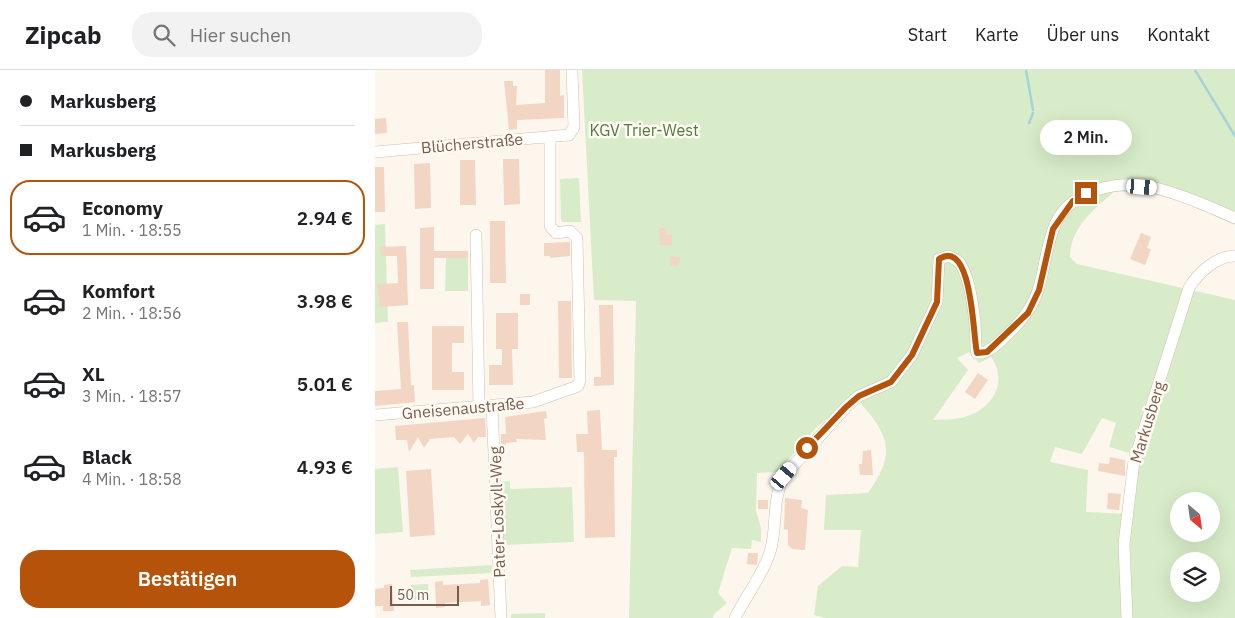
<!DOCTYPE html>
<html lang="de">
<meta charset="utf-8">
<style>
body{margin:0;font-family:"IBM Plex Sans",sans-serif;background:#f2f2f2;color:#202124;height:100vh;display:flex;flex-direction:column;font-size:19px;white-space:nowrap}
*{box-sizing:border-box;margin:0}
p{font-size:16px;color:#757577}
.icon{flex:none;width:28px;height:28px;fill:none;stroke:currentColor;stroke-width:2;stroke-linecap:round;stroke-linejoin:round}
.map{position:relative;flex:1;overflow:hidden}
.details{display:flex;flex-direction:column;background:#fff;width:375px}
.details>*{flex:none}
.banner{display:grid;align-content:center;height:110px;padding:0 20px;background:#fff}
.needle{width:32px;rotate:151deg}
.tools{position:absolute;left:795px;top:422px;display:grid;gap:10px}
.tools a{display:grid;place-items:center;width:50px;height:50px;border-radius:50%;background:#fff;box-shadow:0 5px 20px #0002;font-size:25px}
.scale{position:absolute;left:15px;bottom:12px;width:69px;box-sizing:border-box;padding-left:5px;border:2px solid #7a5c4d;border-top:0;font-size:14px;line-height:18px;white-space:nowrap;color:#7a5c4d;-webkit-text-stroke:4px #fffaf3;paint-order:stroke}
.end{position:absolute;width:22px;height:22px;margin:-11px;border:6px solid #b45309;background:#fff;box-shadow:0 0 0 2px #fff}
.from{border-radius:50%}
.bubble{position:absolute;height:35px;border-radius:18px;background:#fff;box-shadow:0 5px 20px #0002;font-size:16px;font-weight:600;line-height:35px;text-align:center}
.car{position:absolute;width:15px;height:30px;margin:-15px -8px;border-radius:6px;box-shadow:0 0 4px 1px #0007;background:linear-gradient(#fff 24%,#345 0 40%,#fff 0 76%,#345 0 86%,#fff 0)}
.banner b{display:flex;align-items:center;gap:18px;height:48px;font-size:19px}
.banner b+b{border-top:1px solid #e0e0e0}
.banner i{width:12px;height:12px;background:#202124}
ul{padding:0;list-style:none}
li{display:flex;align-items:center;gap:15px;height:75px;margin:0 10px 8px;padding:0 10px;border:2px solid transparent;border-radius:20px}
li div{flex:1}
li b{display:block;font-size:19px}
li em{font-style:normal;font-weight:600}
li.selected{border-color:#b45309}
li>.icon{width:45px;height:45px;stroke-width:1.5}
.action{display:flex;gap:10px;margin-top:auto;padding:10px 20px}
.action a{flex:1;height:58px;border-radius:20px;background:#b45309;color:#fff;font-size:20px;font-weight:600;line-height:58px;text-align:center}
header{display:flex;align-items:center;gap:30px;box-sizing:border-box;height:70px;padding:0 25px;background:#fff;border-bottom:1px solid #e0e0e0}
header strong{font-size:24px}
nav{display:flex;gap:28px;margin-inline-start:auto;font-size:18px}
.search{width:350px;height:45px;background:#f2f2f2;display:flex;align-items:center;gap:12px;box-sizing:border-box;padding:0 18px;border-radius:20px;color:#757577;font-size:19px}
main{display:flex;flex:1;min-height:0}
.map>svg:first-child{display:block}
.green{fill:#d8ecc9;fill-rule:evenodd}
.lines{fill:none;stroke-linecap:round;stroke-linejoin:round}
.stream{stroke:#a5d3da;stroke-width:2.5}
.building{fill:#f3d5c3}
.minor-casing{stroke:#d1beb0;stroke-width:12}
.minor{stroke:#fff;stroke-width:11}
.route{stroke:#b45309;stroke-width:6}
.labels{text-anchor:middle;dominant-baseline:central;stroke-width:5;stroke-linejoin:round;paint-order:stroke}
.park-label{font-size:16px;fill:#537a41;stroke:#fffaf3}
.street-label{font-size:16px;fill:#7a5c4d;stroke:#fffaf3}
</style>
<header>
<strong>Zipcab</strong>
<div class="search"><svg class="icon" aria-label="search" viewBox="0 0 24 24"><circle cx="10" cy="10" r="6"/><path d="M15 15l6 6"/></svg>Hier suchen</div>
<nav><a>Start</a><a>Karte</a><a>Über uns</a><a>Kontakt</a></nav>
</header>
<main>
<section class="details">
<div class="banner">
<b><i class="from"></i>Markusberg</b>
<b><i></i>Markusberg</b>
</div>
<ul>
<li class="selected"><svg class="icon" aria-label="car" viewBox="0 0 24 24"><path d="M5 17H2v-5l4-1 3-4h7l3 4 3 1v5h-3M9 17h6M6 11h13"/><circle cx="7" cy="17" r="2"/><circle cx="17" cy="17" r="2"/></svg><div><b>Economy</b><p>1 Min. · 18:55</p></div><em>2.94 €</em></li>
<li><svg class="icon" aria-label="car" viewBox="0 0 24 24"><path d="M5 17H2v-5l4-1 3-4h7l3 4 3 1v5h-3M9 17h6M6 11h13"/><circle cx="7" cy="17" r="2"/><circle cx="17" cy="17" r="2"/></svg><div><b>Komfort</b><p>2 Min. · 18:56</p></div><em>3.98 €</em></li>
<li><svg class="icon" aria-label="car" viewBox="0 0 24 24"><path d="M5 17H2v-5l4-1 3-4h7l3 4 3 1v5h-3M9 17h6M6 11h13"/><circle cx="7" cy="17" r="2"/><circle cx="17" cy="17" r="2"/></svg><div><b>XL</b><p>3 Min. · 18:57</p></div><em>5.01 €</em></li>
<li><svg class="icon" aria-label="car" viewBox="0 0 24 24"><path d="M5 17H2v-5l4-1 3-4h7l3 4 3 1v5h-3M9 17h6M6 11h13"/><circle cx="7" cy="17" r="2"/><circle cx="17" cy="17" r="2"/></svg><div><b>Black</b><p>4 Min. · 18:58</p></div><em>4.93 €</em></li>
</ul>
<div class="action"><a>Bestätigen</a></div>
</section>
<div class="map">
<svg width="860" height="548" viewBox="0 0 860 548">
<rect width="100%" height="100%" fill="#fdf6ec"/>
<path class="green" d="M 207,0 L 860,0 L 860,155 C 817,136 788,119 739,122 C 719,139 695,158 695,187 L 702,194 L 860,230 L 860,548 L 450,548 L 439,545 L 443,516 L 467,496 L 483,497 L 486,460 L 449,460 L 451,425 L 493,423 C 524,380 512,362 479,326 L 441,358 L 403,402 L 382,403 L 381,441 L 386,458 L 386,472 L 377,470 L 376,479 L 357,478 L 343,523 L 352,533 L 339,544 L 338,548 L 254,548 L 261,231 L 219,230 ZM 594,282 L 604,293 L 616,287 C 635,314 615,342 586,348 C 577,350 567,349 558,350 L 593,300 L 582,288 ZM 727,348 L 741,353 L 734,377 L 765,386 L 755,444 L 711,442 L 713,400 L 675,392 L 680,377 L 707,384 ZM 804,431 L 836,431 L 836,464 L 804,464 ZM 804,491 L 836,491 L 836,524 L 804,524 Z
M 204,108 L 206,152 L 188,152 L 186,150 L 185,109 Z
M 10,154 L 13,252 L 0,253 L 0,155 Z
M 71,188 L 93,188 L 93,221 L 70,221 Z
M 23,397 L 28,462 L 0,464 L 0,399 Z
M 135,411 L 135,419 L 197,417 L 199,472 L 128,475 L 124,412 Z
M 117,495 L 117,503 L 36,507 L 35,500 Z
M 53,514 L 54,529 L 37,530 L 36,515 Z
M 170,543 L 170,548 L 136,548 L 136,544 Z"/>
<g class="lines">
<path class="stream" d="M 651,0 L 658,40
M 820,0 L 860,66
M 654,53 L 658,43"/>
</g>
<path class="building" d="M 170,0 L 185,0 L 185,26 L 189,25 L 189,48 L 142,50 L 142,59 L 134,60 L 129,11 L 138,11 L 138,16 L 142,16 L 141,35 L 170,33 Z
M 11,48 L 12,63 L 0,64 L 0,49 Z
M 128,89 L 144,89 L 145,134 L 129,135 Z
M 85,90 L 100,90 L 101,135 L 85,135 Z
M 55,93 L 56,138 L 40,139 L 39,94 Z
M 0,97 L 9,97 L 10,142 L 0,142 Z
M 115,151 L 130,151 L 131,213 L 115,213 Z
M 59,157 L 59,181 L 93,181 L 93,188 L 59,188 L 59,219 L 45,219 L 45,158 Z
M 284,158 L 291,158 L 292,165 L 297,165 L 297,175 L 285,175 Z
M 766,163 L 776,167 L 772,178 L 776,179 L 770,195 L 755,189 Z
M 195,172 L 195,186 L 175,188 L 175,186 L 169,186 L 169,173 Z
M 31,176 L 33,235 L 5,237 L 2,214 L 23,213 L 22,186 L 6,186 L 5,177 Z
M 296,186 L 305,187 L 304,196 L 295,196 Z
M 145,224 L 155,224 L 155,235 L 145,235 Z
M 183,231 L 196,231 L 197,308 L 184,308 Z
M 224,235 L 238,235 L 239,315 L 219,316 L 219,307 L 226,307 Z
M 121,243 L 143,243 L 143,279 L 137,279 L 138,315 L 114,315 L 114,295 L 127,295 L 127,279 L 121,279 Z
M 22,252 L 33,252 L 36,315 L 39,315 L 40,332 L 0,336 L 0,321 L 26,319 Z
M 57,256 L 89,256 L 89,273 L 77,273 L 77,302 L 89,302 L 89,320 L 57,320 Z
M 603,303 L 613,310 L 600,329 L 590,322 Z
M 225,340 L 227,380 L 242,380 L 242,387 L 239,387 L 240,467 L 210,468 L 209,382 L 202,382 L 201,364 L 213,364 L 212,341 Z
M 171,341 L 172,348 L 169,349 L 171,370 L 141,369 L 142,372 L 131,373 L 131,379 L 126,379 L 126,364 L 131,364 L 130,347 Z
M 110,348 L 111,367 L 103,367 L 99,373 L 93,364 L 85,374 L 79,367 L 55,369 L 49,378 L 43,367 L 34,382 L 32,370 L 21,370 L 20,356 Z
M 496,380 L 498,405 L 485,405 L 484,394 L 487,394 L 488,381 Z
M 735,387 L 750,390 L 750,406 L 723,401 L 724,393 L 734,394 Z
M 56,399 L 60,465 L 35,467 L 31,401 Z
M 733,423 L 746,424 L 744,440 L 732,439 Z
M 410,428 L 427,430 L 426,438 L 433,440 L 430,480 L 417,479 L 413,475 L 413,460 L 409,459 Z
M 383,430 L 393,430 L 393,439 L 383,439 Z
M 373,483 L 383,483 L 382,495 L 372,494 Z
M 113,509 L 115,535 L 106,536 L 106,531 L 70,533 L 70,537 L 61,538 L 60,512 L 68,511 L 68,515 L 105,513 L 105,510 Z
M 17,514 L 19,541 L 8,541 L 8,536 L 0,536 L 0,519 L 9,518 L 9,515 Z"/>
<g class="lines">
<g class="minor-casing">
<path id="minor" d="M 0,82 L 194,65 L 199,57 L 197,0
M 101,165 L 104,338
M 117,337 L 126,548
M 0,345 L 158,332 L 203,316 L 205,310 L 202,168 L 195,161 L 181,163 L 175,156 L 175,67
M 360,548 C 370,527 389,503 395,482 C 403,456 396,432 409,406 L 471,337 L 484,326 L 516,312 L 537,285 L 562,232 L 564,189 L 574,186 C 577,188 582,190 584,192 C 597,209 601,256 601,277 L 602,283 L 607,283 C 618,280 626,270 634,263 C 673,226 663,204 678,160 C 692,119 743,109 781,118 C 808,125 835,137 860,148
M 752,548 L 749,474 L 759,391 L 814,218 C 823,203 841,186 860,186"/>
</g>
<use href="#minor" class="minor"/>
</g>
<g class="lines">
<path class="route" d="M 432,378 L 471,337 L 484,326 L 516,312 L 537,285 L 562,232 L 564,189 C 598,167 598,269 602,283 L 612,282 L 653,243 L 664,220 L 678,159 L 698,131 L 711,123"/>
</g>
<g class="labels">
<g class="park-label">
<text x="269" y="60">KGV Trier-West</text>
</g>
<g class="street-label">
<text transform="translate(97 73) rotate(-5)">Blücherstraße</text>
<text transform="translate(88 338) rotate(-5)">Gneisenaustraße</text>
<text transform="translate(772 352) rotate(-73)">Markusberg</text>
<text transform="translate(122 442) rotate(-92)">Pater-Loskyll-Weg</text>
</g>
</g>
</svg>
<div class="tools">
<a><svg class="needle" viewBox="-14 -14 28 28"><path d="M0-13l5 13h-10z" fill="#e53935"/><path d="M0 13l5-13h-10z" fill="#757577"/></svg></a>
<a><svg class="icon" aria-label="layers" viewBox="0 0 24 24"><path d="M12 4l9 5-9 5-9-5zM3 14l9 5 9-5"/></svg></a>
</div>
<div class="scale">50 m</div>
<i class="end from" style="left:432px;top:378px"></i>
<i class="end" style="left:711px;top:123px"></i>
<div class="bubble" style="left:665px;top:50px;width:92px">2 Min.</div>
<i class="car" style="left:767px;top:117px;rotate:94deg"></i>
<i class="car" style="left:409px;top:406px;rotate:40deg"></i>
</div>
</main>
